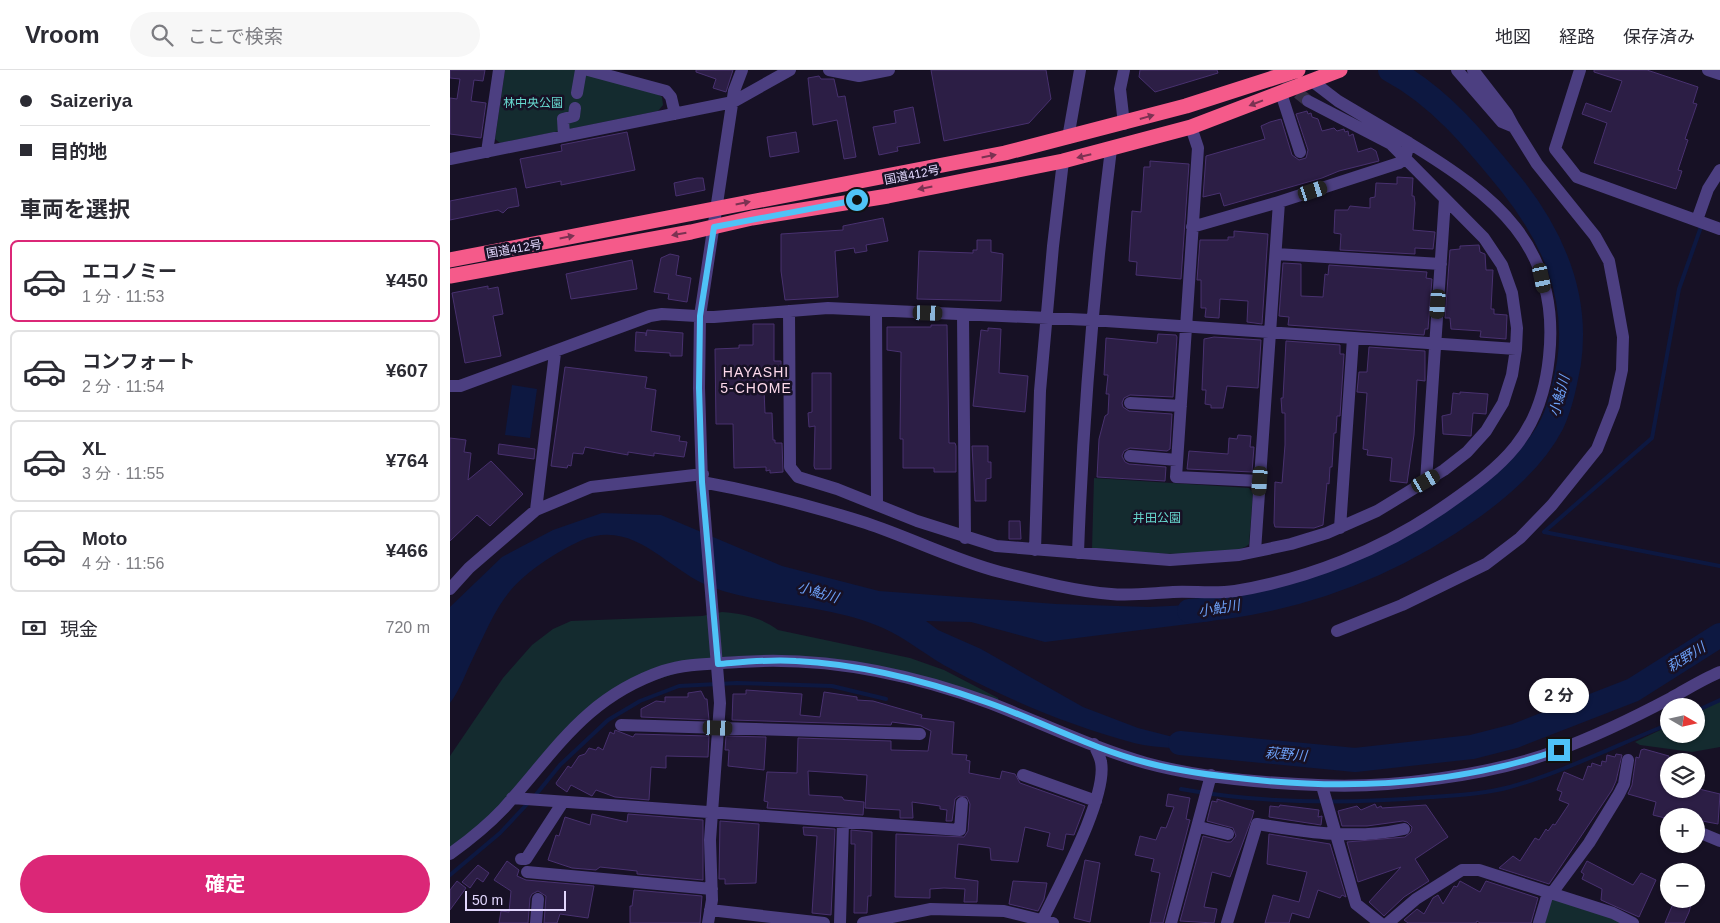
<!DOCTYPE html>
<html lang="ja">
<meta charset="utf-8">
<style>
body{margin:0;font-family:Arial,"Noto Sans JP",sans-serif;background:#f7f7f7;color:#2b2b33;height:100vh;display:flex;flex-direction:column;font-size:19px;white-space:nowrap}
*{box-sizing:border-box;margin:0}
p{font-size:16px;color:#7c7c81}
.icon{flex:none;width:28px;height:28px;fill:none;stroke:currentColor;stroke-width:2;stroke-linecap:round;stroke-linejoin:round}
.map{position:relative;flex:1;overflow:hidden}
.panel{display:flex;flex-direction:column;background:#fff;width:450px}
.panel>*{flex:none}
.hud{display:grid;align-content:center;height:110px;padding:0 20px;background:#fff}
.needle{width:32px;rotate:99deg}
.tools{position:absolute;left:1210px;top:628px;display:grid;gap:10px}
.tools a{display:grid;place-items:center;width:45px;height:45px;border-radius:50%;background:#fff;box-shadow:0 1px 4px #0004;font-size:25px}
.scale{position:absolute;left:15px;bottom:12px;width:101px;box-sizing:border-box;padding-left:5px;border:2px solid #e2d7fd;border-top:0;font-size:14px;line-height:18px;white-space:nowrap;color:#e2d7fd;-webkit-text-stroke:4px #171125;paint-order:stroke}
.end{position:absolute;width:22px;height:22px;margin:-11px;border:6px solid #4fc3f7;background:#111;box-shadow:0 0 0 2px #111}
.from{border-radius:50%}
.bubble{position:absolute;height:35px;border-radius:18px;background:#fff;box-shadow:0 1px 4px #0004;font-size:16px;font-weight:700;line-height:35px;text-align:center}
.car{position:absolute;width:15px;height:30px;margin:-15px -8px;border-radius:6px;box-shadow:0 0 4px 1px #0007;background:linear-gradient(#222 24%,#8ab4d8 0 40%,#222 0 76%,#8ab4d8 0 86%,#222 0)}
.hud b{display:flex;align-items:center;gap:18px;height:48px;font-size:19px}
.hud b+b{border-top:1px solid #e1e1e2}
.hud i{width:12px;height:12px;background:#2b2b33}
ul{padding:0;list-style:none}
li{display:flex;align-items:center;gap:15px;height:82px;margin:0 10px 8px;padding:0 10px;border:2px solid #e1e1e2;border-radius:8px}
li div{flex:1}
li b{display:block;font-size:19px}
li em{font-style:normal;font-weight:700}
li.current{border-color:#db2777}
li>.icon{width:45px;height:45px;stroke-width:1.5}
h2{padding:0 20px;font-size:22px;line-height:60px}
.pay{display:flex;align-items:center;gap:12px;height:55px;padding:0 20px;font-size:19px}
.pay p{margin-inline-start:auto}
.cta{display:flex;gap:10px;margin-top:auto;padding:10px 20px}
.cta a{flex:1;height:58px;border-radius:30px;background:#db2777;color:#fff;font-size:20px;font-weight:700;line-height:58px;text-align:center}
header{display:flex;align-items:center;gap:30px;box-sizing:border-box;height:70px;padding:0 25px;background:#fff;border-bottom:1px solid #e1e1e2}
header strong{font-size:24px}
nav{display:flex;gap:28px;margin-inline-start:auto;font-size:18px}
.search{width:350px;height:45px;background:#f7f7f7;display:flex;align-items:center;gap:12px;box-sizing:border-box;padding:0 18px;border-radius:28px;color:#7c7c81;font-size:19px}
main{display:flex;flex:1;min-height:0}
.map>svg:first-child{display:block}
.green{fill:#142b2f}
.water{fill:#0d1841}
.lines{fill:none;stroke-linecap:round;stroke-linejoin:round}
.stream{stroke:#0d1841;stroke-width:4}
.river{stroke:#0d1841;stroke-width:24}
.building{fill:#2c1e45;stroke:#48316f}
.minor-tunnel{stroke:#352f45;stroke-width:12;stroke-dasharray:12 6;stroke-linecap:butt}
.minor{stroke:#4c3f81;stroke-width:12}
.highway{stroke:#f55a8a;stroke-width:15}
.oneway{fill:#7b3252}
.route{stroke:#4fc3f7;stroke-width:6}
.labels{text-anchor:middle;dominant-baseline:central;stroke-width:5;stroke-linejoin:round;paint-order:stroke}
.park-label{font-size:12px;fill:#67d9cf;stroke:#171125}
.street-label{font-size:12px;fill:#e2d7fd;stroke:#171125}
.neighbourhood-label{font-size:14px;letter-spacing:1px;fill:#fdd9ea;stroke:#171125}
.water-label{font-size:14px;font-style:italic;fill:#6c9ff6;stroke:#171125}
</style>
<header>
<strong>Vroom</strong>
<div class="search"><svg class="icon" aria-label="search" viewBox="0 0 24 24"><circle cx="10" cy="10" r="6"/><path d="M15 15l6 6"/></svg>ここで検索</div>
<nav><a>地図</a><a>経路</a><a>保存済み</a></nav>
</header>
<main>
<section class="panel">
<div class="hud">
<b><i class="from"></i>Saizeriya</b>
<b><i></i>目的地</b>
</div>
<h2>車両を選択</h2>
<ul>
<li class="current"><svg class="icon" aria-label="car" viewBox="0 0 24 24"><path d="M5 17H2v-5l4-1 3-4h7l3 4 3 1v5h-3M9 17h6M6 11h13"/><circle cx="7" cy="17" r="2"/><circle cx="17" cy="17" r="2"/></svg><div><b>エコノミー</b><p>1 分 · 11:53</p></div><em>¥450</em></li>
<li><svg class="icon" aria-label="car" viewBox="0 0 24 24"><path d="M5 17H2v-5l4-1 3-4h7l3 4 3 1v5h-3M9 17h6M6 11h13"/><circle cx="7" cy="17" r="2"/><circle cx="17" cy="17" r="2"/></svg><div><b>コンフォート</b><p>2 分 · 11:54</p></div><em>¥607</em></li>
<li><svg class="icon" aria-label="car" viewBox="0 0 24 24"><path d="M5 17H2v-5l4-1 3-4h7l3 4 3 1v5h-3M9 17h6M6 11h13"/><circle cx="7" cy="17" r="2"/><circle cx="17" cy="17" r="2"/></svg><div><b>XL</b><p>3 分 · 11:55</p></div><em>¥764</em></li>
<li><svg class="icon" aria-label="car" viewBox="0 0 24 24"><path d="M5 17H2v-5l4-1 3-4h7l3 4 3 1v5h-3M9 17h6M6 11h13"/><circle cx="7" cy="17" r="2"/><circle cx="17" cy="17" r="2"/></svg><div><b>Moto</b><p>4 分 · 11:56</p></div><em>¥466</em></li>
</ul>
<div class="pay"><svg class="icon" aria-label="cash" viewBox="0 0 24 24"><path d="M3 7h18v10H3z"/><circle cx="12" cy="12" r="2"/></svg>現金<p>720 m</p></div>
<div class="cta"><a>確定</a></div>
</section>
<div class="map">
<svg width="1270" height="853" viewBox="0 0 1270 853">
<rect width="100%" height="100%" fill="#171125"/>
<path class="green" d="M 55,0 L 127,0 L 207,24 L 212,27 L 213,35 L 208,41 L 50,73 L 45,69 Z
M 644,408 L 799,418 L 803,423 L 799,474 C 782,492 670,481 642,479 Z
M 272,542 C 294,544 310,547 328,560 L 460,588 L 494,600 L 548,628 L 549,632 L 440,600 L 276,588 L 153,626 L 45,743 L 0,780 L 0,686 L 53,608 L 82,575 L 103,559 L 121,551 L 252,546 Z
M 1270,631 L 1270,677 L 1242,682 L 1190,675 L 1185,672 L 1219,656 L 1219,664 L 1246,664 L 1246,643 Z
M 1100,825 L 1175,853 L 1092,853 Z"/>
<path class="water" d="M 62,315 L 87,319 L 80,368 L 55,365 Z
M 152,443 L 211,445 L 332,496 L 429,521 L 606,534 L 699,537 L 760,534 L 772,539 L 762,551 L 595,572 L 521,552 L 476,551 L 488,560 L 531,579 L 633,637 L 688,658 L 774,680 C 749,679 707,679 684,673 C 622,656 560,631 503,600 C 479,588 458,569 433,558 C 379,534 316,537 261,517 C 216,500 184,447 130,471 C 106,482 77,501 60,521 C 44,540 34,566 23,588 C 16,602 10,620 0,633 L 0,537 L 52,487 L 103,460 Z"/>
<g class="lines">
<path class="stream" d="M 1252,154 L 1229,219 L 1202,368 L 1094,462 L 1270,496
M 1246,641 L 1270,630
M 731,719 C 813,734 898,734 981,727 C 1007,725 1034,724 1060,717 C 1111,703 1169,674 1219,654
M 84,727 L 110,695 L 158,650 L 190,631 L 229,616 L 287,613 L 382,616 L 436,629
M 0,805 L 50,763 L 79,732"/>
<path class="river" d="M 739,541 C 843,533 938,498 1023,437 C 1052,416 1085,387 1102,354 C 1111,335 1115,314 1119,293 C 1129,224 1102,165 1060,113 C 1025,70 989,26 940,0
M 730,673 L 905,690 L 1022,677 L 1065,666 L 1183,620 L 1270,565"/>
</g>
<path class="building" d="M 0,0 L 35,0 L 33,11 L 24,10 L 21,31 L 36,33 L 31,68 L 0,64 L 0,28 L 7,29 L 10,9 L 0,8 Z
M 246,0 L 283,0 L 276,22 L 263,18 L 266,9 L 246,2 Z
M 481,0 L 596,0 L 601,29 L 579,53 L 494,71 Z
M 690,0 L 767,0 L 768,3 L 705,22 L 689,7 Z
M 1144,0 L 1197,0 L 1248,17 L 1243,33 L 1247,34 L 1235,69 L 1238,70 L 1228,100 L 1232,101 L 1226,119 L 1144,93 L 1157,53 L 1132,44 L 1136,33 L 1161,42 L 1172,11 L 1144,2 Z
M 369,6 L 371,9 L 384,9 L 388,27 L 395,26 L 406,87 L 394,89 L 387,50 L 363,55 L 358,8 Z
M 463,37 L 470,73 L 447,77 L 448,81 L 429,85 L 423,57 L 446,53 L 444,41 Z
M 857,41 L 858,44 L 861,43 L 862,47 L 868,49 L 872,61 L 884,58 L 887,61 L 894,59 L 895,62 L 898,61 L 899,66 L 903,64 L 908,82 L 921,78 L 926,81 L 929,91 L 889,101 L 872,108 L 774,136 L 770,123 L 753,127 L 756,86 L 815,69 L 811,56 L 820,52 L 831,49 L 842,85 L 849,90 L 856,88 L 858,80 L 846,44 Z
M 177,62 L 185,100 L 111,115 L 111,111 L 76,118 L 70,89 L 112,81 L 111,75 Z
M 346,62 L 349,82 L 320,87 L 317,67 Z
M 700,91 L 739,94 L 731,209 L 686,205 L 687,192 L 679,191 L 682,141 L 691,142 L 694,97 L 700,97 Z
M 947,107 L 963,108 L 962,126 L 964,126 L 965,133 L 963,160 L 985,162 L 983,179 L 965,178 L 965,184 L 890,180 L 891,164 L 884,163 L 885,140 L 898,140 L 900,136 L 920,138 L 920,128 L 925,127 L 926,113 L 947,114 Z
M 247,108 L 253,108 L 255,120 L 226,126 L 224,113 Z
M 66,118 L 69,136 L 58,138 L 53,143 L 48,140 L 0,150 L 0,131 Z
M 433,148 L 438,171 L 416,175 L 417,181 L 405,183 L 404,178 L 385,181 L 388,227 L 335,230 L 331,201 L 331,164 L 393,160 L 393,156 Z
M 784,161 L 818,164 L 812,254 L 797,252 L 798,231 L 770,229 L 769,248 L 755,247 L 756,238 L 751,238 L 751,210 L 747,210 L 750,170 L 778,170 L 778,167 L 784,167 Z
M 527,170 L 541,170 L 541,182 L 553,184 L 551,231 L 467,229 L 469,181 L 523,183 L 523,180 L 527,180 Z
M 1029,175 L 1030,182 L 1035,184 L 1036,200 L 1043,200 L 1041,239 L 1044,239 L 1044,244 L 1057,245 L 1056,269 L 1030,267 L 1031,261 L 1001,259 L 1000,248 L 995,248 L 1000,180 L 1010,179 L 1010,176 Z
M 220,184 L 229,186 L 226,205 L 241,208 L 237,232 L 218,229 L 219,224 L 204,222 L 211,188 Z
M 182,190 L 187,219 L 121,229 L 116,204 Z
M 833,193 L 851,194 L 851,226 L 873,227 L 875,204 L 878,205 L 879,195 L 977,202 L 976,208 L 982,209 L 978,259 L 975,259 L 974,265 L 838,255 L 839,247 L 829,246 Z
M 38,216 L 38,219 L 48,217 L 53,244 L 43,246 L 51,286 L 15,293 L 2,223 Z
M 303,254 L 324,254 L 324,291 L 331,291 L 331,320 L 314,320 L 315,343 L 322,343 L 323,370 L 325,370 L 325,373 L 332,373 L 333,402 L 320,403 L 320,400 L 316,401 L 316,397 L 284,398 L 283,354 L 266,354 L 265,279 L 289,278 L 289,275 L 303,275 Z
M 481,255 L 497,255 L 499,373 L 505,373 L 506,376 L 506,402 L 484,402 L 484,398 L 453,398 L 453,369 L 450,369 L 451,282 L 437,280 L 437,257 L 481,257 Z
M 538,258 L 551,259 L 549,303 L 578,306 L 575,342 L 523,336 L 531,260 L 538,261 Z
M 197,260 L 233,263 L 232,286 L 220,286 L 220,283 L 185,281 L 186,262 L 196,263 L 196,266 Z
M 708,264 L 726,265 L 727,267 L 723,327 L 680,325 L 674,328 L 672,333 L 673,337 L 679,341 L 722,344 L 720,379 L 717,381 L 680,378 L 674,381 L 672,386 L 675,392 L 679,394 L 716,397 L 715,411 L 647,407 L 649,369 L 655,346 L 658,344 L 659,324 L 656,324 L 658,305 L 654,305 L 656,268 L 707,273 Z
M 764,267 L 811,270 L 808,318 L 777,316 L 773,338 L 761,338 L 761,335 L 755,334 L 756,320 L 752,320 L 754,269 Z
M 836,271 L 890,275 L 890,284 L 894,284 L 890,346 L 887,346 L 886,363 L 884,363 L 882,397 L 880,397 L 879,414 L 877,413 L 873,455 L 864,458 L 825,457 L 824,453 L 825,412 L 832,413 L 835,375 L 835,343 L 832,343 L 831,328 L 833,328 Z
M 919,277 L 975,281 L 975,311 L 967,310 L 964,365 L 957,413 L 940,411 L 942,388 L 917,385 L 918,380 L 913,379 L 917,323 L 907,322 L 909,302 L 917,302 Z
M 115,297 L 197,307 L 195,318 L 206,320 L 201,361 L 230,366 L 229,371 L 237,372 L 234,387 L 204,383 L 204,386 L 178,382 L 178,385 L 135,377 L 133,384 L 123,383 L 121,396 L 118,395 L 117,398 L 101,396 Z
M 362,303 L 381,303 L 381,399 L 365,399 L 364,396 L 365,356 L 359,357 L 358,343 L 362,342 Z
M 1010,322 L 1038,324 L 1036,344 L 1023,343 L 1021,366 L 993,364 L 992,346 L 1001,344 L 1003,323 L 1010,324 Z
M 788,365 L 801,366 L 800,377 L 804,377 L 802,402 L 737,399 L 739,381 L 778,384 L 779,368 L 787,369 Z
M 0,368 L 16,370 L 14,382 L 21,383 L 18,410 L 41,391 L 73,424 L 40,456 L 27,445 L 0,471 Z
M 49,374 L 85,379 L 84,389 L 48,384 Z
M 522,376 L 538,376 L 538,392 L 541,392 L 541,408 L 536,409 L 536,431 L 525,431 Z
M 559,451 L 570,451 L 571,469 L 559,469 Z
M 296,620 L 352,624 L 350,645 L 370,647 L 374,622 L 407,627 L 407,630 L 423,631 L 472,645 L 471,648 L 504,652 L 502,684 L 517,685 L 516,690 L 520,691 L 519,703 L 550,709 L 552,701 L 565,704 L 570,713 L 635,736 L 624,765 L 616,764 L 613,780 L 597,776 L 600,763 L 575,757 L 568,792 L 541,790 L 540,778 L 508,774 L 505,808 L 528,811 L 527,832 L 514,832 L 515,819 L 494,818 L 480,819 L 480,828 L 445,827 L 446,764 L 514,767 L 518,761 L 520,734 L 517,727 L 509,726 L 505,729 L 502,751 L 496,751 L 497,740 L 490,739 L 490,736 L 462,732 L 463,748 L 450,748 L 450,740 L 415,738 L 417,705 L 358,701 L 359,725 L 392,727 L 394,730 L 414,732 L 413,745 L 317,738 L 318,732 L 314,731 L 317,702 L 347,703 L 348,668 L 441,671 L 441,680 L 478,681 L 481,661 L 471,656 L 442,652 L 441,655 L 282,650 L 283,624 L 296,624 Z
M 251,621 L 255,629 L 257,629 L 259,650 L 191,647 L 191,639 L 206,631 L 215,632 L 215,627 L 238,627 L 238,623 Z
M 165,660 L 183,667 L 185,664 L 259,666 L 258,687 L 216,686 L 216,698 L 201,697 L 199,730 L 165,727 L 146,720 L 142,726 L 121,715 L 117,722 L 107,715 L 106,713 L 118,696 L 121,698 L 129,686 L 135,684 L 139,678 L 146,680 L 148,677 L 153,680 L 160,662 L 164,664 Z
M 276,666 L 316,667 L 314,700 L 278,696 L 279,680 L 275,680 Z
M 1194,679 L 1219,686 L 1215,718 L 1235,723 L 1237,719 L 1249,719 L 1270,724 L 1268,754 L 1247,750 L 1249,746 L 1228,742 L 1227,745 L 1219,743 L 1219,749 L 1203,745 L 1206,732 L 1178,724 L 1182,715 L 1186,687 L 1189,688 L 1191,680 Z
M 1166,684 L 1172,685 L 1166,711 L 1162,720 L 1099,814 L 1049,798 L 1063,786 L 1070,791 L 1085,768 L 1089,770 L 1096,759 L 1098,761 L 1103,754 L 1105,755 L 1119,734 L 1109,730 L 1112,722 L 1107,720 L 1114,702 L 1133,710 L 1138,696 L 1141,697 L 1142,693 L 1151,696 L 1152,691 L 1156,692 L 1157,685 L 1165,687 Z
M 718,724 L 740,728 L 736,749 L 740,750 L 713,853 L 700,853 L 710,803 L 701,801 L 704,789 L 685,785 L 690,766 L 706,770 L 711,757 L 716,758 L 724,737 L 716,736 Z
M 767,729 L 804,741 L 802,748 L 780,807 L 762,802 L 754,837 L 767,839 L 764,853 L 730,851 L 753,766 L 777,772 L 781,772 L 786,766 L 783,758 L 757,751 L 762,731 L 767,732 Z
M 925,734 L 927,738 L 931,736 L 932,738 L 976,735 L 998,767 L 965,789 L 979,811 L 954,827 L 934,846 L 919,832 L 951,797 L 908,812 L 897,772 L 955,767 L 961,762 L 962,757 L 957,752 L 953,751 L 917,756 L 892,756 L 888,741 L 907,736 L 911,740 Z
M 830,735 L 869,740 L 868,747 L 872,746 L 871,755 L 819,747 L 820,736 L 829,737 Z
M 142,744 L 177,752 L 178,744 L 253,750 L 253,810 L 187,804 L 187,801 L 150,797 L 146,800 L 122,798 L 98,790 L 106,765 L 109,766 L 115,747 L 140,755 Z
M 270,751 L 309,754 L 306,813 L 275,814 L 275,809 L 269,809 Z
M 353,757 L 385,759 L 381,845 L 362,843 L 367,766 L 354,765 Z
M 401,760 L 422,762 L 421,826 L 418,826 L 417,843 L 404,843 L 405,774 L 401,774 Z
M 819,764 L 880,774 L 896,827 L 892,825 L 890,828 L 868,820 L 859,848 L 842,843 L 839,853 L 815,853 L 823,825 L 849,832 L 857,802 L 817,794 Z
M 635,790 L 650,793 L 640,852 L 624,848 Z
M 57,791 L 69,800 L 67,806 L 76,810 L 144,816 L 138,848 L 110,844 L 107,853 L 94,853 L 96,826 L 88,821 L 82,824 L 80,828 L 78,853 L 49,853 L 51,841 L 59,842 L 61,821 L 44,810 Z
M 1137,791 L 1183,815 L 1191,803 L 1206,810 L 1189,847 L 1151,830 L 1152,819 L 1132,809 L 1134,804 L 1131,802 Z
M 28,795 L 39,803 L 33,812 L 27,808 L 20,818 L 12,812 Z
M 7,811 L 16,818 L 0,840 L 0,820 Z
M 563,811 L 597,813 L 594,829 L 588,841 L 559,834 Z
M 1010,811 L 1030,822 L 1036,811 L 1088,828 L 1081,853 L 1030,853 L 1027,851 L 1026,853 L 958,853 L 954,850 L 967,839 L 974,844 L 983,828 L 988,825 L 993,834 L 1004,816 L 1007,817 Z
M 184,820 L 252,826 L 250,853 L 180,853 L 180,836 L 182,836 Z
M 1225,829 L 1242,831 L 1239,842 L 1234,853 L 1215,853 Z"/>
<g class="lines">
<path class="minor-tunnel" d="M 820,0 L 858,31"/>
<path class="minor" d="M 138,0 L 216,21 L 221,27 L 225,44
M 379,0 L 409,6 L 439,0
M 1023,0 L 1057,44 L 1064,57
M 1130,0 L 1105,79 L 1127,107 L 1270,159
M 1258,0 L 1270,4
M 127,23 L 131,0
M 831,23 L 850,82
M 674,54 L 670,19 L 674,0
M 741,57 L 748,78 L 726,407 L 810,411
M 114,66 L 113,49 L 124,46 L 125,38
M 618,68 L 630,0
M 37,82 L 49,0
M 0,89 L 283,32 L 340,0
M 1247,150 L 1258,119 L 1270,100
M 742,157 L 829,132 L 949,93 L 955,89 L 959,73 L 888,31 L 862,11
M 826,184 L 991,194
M 339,241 L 340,397 L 348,407 L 387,419 L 467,451 L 546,476 L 720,490 L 789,485 L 841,474 L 877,463 L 927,441 L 994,400 L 1017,382 L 1036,361 L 1053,333 L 1062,305 L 1066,279 L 1067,258 L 1062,223 L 1052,195 L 1034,168 L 941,74 L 858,31
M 426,241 L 427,434
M 513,245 L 515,468
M 0,316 L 10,316 L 200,246 L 212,244 L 264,247 L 378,238 L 641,250 L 1066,279
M 680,333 L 731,336
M 680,386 L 727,390
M 976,411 L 995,129
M 252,412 C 307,422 363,436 416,453 C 461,468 504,490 550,502 C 586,511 624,521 661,524 C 681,526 703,523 723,522 C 743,521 765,524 785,521 C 858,509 931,480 992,438 C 1054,395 1091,366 1099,287 C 1111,175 1044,125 959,73
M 86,440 L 105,283
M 890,458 L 903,268
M 585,480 L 590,321 L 603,176 L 613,91
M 805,481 L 829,132
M 628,483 C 633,347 644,214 661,79
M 0,519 L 19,498 L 86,440 L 141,417 L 253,404
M 887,561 L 952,535 L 1036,494 L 1070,468 L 1102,435 L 1147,379 L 1164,336 L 1172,300 L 1173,267 L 1166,228 L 1159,191 L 1145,166 L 1087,94 L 1064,57 L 1052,52 L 1007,0
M 171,655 L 470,664
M 573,705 L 646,731
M 872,716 L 906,834 L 930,853
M 62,728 L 510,760 L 512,733
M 749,757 L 778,764
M 1246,761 L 1270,771
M 0,784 C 18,771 37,756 53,739 C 105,682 134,628 213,601 C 237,593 264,594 289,592 C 373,586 461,604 540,633 C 592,653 643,678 696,693 C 751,708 812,713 868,715 C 936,719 1044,705 1108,680 C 1146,666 1185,647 1221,628 C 1237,619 1253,609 1270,602
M 71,789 L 76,789 L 113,732
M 77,802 L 262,819
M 1102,823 L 1139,773 L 1169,724 L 1174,714 L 1178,690
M 260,840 L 374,853
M 592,851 C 608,817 658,727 651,692 C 650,686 646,680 644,674
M 86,853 L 88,829
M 258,853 L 262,830 L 260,770 L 270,633 L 252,412 L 249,318 L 250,246 L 284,21 L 292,0
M 390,853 L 393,753
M 413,853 L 481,839 L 554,841 L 603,853
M 721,853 L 761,705
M 777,853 L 807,754 C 857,762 904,770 954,759
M 938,853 L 966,829 L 1012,800 L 1029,800 L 1163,843 L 1183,853
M 1089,853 L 1098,823"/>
<path class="highway" d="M 0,190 L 555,83 L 736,36 L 848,0
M 0,206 L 241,162 L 302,148 L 438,126 L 613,91 L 741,57 L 890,0"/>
</g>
<defs><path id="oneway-solid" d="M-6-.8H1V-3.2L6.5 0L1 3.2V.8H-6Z" transform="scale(1.25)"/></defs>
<g class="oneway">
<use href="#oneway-solid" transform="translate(806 33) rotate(159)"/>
<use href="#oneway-solid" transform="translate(697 47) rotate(-16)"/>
<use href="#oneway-solid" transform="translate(539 86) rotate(-11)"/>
<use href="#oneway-solid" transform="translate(634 86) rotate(166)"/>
<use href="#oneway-solid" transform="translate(475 118) rotate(169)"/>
<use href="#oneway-solid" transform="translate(293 133) rotate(-11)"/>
<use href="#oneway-solid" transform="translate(229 164) rotate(170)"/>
<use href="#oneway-solid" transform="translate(117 167) rotate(-11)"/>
</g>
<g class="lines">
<path class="route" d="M 407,130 L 264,157 L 250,246 L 249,318 L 252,412 L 268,594 C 294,592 320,589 346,591 C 410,594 476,611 536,632 C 591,651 642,679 698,693 C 725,700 753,704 780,707 C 890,721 1004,716 1109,680"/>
</g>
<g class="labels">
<g class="park-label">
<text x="83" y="33">林中央公園</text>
<text x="707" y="448">井田公園</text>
</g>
<g class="street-label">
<text transform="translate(462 105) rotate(-11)">国道412号</text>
<text transform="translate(64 179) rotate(-10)">国道412号</text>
</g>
<g class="neighbourhood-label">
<text x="306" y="302">HAYASHI<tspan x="306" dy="16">5-CHOME</tspan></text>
</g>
<g class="water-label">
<text transform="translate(1109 326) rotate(-75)">小鮎川</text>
<text transform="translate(368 522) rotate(17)">小鮎川</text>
<text transform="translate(769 538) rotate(-9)">小鮎川</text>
<text transform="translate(1236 587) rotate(-32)">萩野川</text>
<text transform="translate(836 684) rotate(5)">萩野川</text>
</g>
</g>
</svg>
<div class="tools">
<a><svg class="needle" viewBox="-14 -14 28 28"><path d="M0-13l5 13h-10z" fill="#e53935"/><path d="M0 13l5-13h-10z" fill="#7c7c81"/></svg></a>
<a><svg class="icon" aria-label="layers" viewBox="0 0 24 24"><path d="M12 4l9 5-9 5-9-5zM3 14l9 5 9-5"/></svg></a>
<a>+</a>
<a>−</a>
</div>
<div class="scale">50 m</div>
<i class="end from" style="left:407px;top:130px"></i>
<i class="end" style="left:1109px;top:680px"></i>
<div class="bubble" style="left:1079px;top:608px;width:60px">2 分</div>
<i class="car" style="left:863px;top:121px;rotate:72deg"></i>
<i class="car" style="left:1092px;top:208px;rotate:168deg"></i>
<i class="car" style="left:988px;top:234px;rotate:184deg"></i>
<i class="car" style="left:478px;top:243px;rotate:92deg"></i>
<i class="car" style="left:810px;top:411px;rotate:184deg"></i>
<i class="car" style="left:976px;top:411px;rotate:60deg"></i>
<i class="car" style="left:268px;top:658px;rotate:92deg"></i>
</div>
</main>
